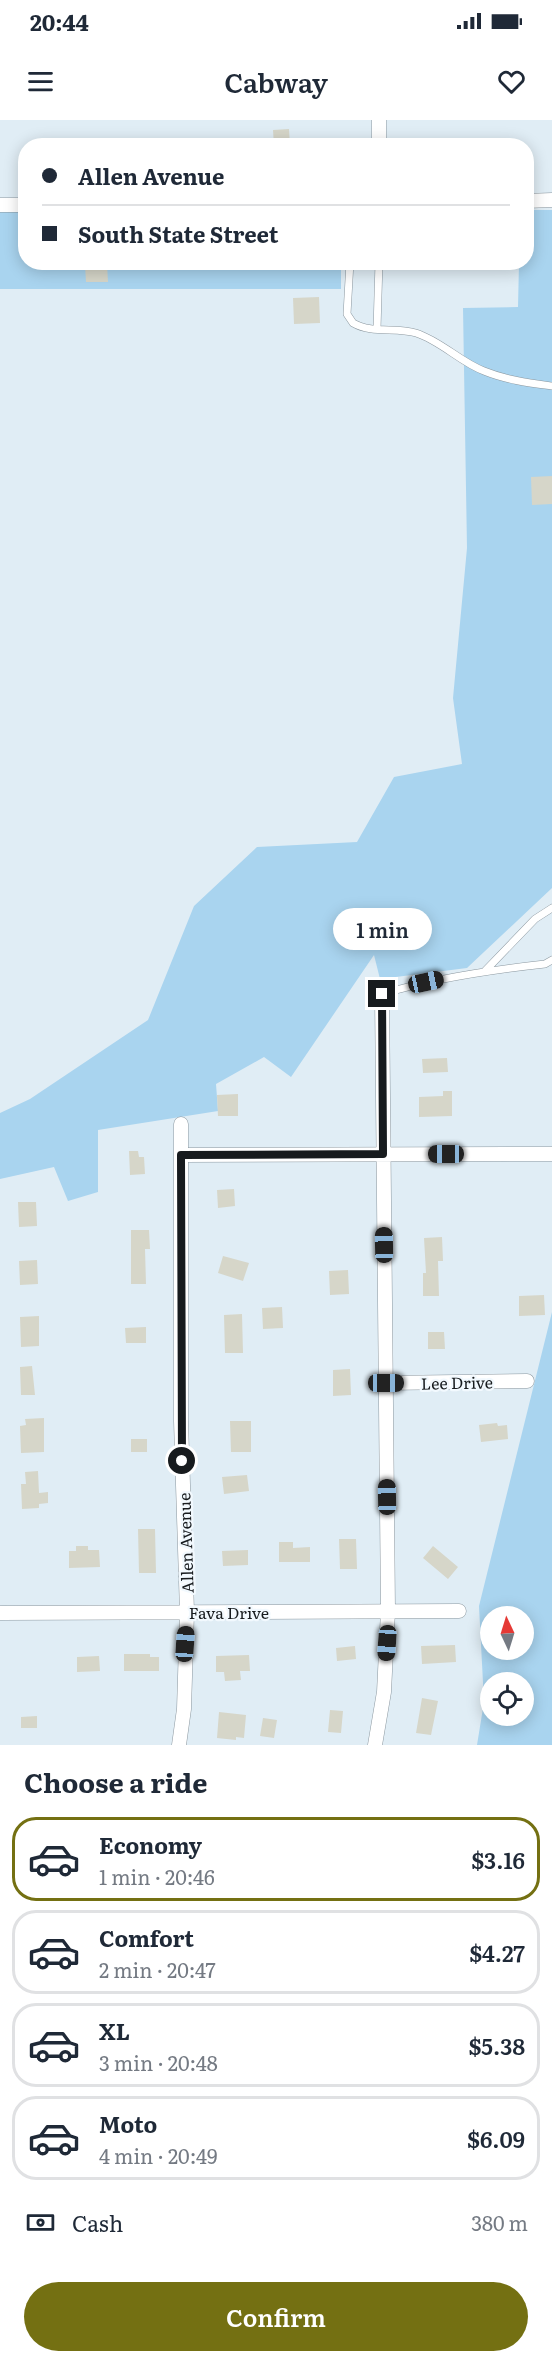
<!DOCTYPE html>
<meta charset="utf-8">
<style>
body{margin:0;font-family:Literata,serif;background:#f2f2f3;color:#1f2937;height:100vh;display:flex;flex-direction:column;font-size:22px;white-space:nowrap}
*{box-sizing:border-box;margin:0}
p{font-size:20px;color:#747a83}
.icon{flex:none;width:33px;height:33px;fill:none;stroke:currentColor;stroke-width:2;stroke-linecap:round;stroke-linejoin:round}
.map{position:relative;height:1625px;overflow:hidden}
.details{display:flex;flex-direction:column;background:#fff;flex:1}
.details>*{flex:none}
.guide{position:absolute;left:18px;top:18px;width:516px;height:132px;border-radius:24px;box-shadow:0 3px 15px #0003;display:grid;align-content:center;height:132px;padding:0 24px;background:#fff}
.needle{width:39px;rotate:356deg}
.controls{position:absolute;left:480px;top:1486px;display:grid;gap:12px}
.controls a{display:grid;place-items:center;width:54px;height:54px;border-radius:50%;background:#fff;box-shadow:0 3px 15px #0003;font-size:30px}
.end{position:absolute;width:27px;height:27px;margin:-14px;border:8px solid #171b1e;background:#fff;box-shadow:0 0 0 3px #fff}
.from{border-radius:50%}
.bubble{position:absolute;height:42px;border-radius:21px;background:#fff;box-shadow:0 3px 15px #0003;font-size:20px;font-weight:600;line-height:42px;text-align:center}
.car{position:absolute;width:18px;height:36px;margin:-18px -9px;border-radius:8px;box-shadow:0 0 4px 2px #0007;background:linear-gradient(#222 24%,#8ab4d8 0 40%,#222 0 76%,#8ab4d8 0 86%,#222 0)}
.guide b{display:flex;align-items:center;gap:21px;height:57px;font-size:22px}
.guide b+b{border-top:2px solid #e0e1e3}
.guide i{width:15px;height:15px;background:#1f2937}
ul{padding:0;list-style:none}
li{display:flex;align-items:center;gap:18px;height:84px;margin:0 12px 9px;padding:0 12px;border:3px solid #e0e1e3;border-radius:24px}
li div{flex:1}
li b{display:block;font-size:22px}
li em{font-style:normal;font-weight:600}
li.on{border-color:#747012}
li>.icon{width:54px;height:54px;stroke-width:1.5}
h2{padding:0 24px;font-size:27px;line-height:72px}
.pay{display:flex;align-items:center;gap:15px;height:66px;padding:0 24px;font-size:22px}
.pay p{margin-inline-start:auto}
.cta{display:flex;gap:12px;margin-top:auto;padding:12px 24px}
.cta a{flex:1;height:69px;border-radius:36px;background:#747012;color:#fff;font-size:24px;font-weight:600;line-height:69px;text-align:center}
.status{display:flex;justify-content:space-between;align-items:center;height:42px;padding:0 30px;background:#fff;direction:ltr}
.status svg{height:16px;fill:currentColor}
header{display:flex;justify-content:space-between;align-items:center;height:78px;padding:0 24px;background:#fff;font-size:27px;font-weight:600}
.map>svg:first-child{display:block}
.green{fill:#a9d4ef;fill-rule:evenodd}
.building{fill:#d6d6c9}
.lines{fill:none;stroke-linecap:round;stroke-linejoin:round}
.service-casing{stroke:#8b979f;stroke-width:8}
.minor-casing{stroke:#8b979f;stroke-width:15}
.service{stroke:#fff;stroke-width:7}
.minor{stroke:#fff;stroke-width:14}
.route{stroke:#171b1e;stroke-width:8}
.labels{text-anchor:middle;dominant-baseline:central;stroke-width:4.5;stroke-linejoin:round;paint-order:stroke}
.street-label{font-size:16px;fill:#171b1e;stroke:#f2f9fe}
</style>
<div class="status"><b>20:44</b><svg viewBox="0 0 49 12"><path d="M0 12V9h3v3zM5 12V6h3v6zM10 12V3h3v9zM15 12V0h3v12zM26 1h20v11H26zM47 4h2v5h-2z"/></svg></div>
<header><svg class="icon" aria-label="menu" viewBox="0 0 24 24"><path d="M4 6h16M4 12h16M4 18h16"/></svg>Cabway<svg class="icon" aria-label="heart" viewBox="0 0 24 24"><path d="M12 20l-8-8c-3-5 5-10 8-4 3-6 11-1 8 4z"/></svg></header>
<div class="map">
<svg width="552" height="1625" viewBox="0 0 552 1625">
<rect width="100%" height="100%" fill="#e0edf5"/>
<path class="green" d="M 527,90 L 552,90 L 552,768 L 467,848 L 380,859 L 374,835 L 291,957 L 264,937 L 216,964 L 218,991 L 98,1010 L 98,1072 L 68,1081 L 54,1047 L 0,1059 L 0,993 L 30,979 L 148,900 L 194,786 L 257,727 L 357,722 L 394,657 L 462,644 L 453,578 L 467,428 L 463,188 L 518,187 L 519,143 L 526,142 Z
M 0,92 L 25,92 L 26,142 L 341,143 L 341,169 L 0,169 Z
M 552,1192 L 552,1625 L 477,1625 L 484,1582 L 479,1486 ZM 490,1497 L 524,1497 L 524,1530 L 490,1530 ZM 490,1563 L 524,1563 L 524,1596 L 490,1596 Z"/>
<path class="building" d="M 289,9 L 290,26 L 274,26 L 273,10 Z
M 107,144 L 108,162 L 86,162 L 85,145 Z
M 319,177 L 320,203 L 294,204 L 293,178 Z
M 552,356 L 552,384 L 532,385 L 531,357 Z
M 447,938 L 448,952 L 423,953 L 422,939 Z
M 443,971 L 452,971 L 452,996 L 419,997 L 419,977 L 443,976 Z
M 238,974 L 238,996 L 218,996 L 217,975 Z
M 129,1031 L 138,1031 L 139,1037 L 144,1037 L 145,1054 L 130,1055 Z
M 234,1069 L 235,1086 L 218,1088 L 217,1070 Z
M 18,1082 L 36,1082 L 37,1106 L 19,1107 Z
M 131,1110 L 149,1110 L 150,1129 L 145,1129 L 146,1164 L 131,1164 Z
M 442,1117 L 443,1141 L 438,1141 L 439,1176 L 423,1176 L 423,1153 L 426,1153 L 424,1118 Z
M 223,1136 L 249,1143 L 243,1161 L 218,1153 Z
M 37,1140 L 38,1164 L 20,1165 L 19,1141 Z
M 348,1150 L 349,1174 L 330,1175 L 329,1151 Z
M 544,1175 L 545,1195 L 519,1196 L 519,1176 Z
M 282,1187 L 283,1208 L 263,1209 L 262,1188 Z
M 242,1194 L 243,1233 L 225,1233 L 224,1195 Z
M 39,1196 L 39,1226 L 21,1227 L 20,1197 Z
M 146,1207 L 146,1223 L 126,1223 L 125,1208 Z
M 428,1212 L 444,1212 L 445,1229 L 428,1229 Z
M 32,1246 L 35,1275 L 21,1275 L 20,1247 Z
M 350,1249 L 351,1275 L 333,1276 L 333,1250 Z
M 44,1298 L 44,1332 L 21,1333 L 20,1306 L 26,1305 L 25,1299 Z
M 230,1301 L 251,1301 L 251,1332 L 231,1332 Z
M 497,1303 L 498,1306 L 507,1305 L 508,1319 L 481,1322 L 479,1305 Z
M 131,1319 L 147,1319 L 147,1332 L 131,1332 Z
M 38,1351 L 39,1373 L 48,1372 L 48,1383 L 39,1384 L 39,1388 L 22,1389 L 21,1364 L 26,1364 L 25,1352 Z
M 247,1355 L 249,1371 L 224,1374 L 222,1357 Z
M 138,1409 L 155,1409 L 156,1453 L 139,1453 Z
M 339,1419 L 356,1419 L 357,1449 L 340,1449 Z
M 279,1422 L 293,1422 L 293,1428 L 310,1427 L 310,1442 L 279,1442 Z
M 76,1426 L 88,1426 L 88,1430 L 99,1430 L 100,1447 L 69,1448 L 69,1431 L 76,1431 Z
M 433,1426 L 458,1447 L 448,1459 L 423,1438 Z
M 248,1430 L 248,1445 L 223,1446 L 222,1431 Z
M 455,1525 L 456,1542 L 422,1544 L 421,1526 Z
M 355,1526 L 356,1539 L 337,1541 L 336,1528 Z
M 124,1534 L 150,1534 L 150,1537 L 159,1537 L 159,1551 L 124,1551 Z
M 249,1535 L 250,1551 L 240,1551 L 241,1560 L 225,1561 L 224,1552 L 216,1552 L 216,1536 Z
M 99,1536 L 100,1551 L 77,1552 L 77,1537 Z
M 422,1578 L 438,1581 L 431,1615 L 416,1613 Z
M 330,1590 L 343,1591 L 341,1613 L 328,1612 Z
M 219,1592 L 246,1595 L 244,1618 L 236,1617 L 236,1620 L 217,1618 Z
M 37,1596 L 37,1608 L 21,1608 L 21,1597 Z
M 263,1598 L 277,1600 L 274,1618 L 260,1616 Z"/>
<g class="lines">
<g class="service-casing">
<path id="service" d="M 350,142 L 347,194 L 353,203 C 372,214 395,207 416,213 C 441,221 460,242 484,251 C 506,260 530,263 552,266
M 377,209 L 379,142
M 485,851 L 535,799 L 552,788
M 382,874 C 435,858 490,850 545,844 L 552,840"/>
</g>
<g class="minor-casing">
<path id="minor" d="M 379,0 L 379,26
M 526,81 L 552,80
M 0,85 L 26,85
M 181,1035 L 552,1034
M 386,1263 L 527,1261
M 0,1493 L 459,1491
M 179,1625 L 184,1589 L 187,1492 L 181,1301 L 181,1004
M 375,1625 L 384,1572 L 388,1491 L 382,874"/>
</g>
<use href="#service" class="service"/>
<use href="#minor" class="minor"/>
</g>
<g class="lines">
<path class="route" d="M 182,1341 L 181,1035 L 383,1034 L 382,874"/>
</g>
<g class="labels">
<g class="street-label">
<text transform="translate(457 1262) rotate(-1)">Lee Drive</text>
<text transform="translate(185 1423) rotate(-92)">Allen Avenue</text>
<text x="229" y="1492">Fava Drive</text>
</g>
</g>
</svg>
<div class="controls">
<a><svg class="needle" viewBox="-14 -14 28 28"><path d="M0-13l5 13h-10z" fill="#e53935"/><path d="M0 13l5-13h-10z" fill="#747a83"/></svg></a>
<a><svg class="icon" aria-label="locate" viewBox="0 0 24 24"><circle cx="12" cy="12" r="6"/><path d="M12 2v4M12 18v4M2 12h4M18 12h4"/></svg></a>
</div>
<i class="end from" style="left:182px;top:1341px"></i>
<i class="end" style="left:382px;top:874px"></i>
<div class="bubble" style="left:333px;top:788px;width:99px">1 min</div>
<i class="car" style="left:426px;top:862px;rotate:78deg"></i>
<i class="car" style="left:446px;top:1034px;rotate:270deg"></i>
<i class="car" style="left:384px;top:1125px;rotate:359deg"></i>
<i class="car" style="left:386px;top:1263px;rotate:90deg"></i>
<i class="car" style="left:387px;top:1377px;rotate:359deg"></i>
<i class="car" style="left:387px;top:1523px;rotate:184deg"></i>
<i class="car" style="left:185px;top:1524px;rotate:4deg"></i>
<div class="guide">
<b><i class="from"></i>Allen Avenue</b>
<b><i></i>South State Street</b>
</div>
</div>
<section class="details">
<h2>Choose a ride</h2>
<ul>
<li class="on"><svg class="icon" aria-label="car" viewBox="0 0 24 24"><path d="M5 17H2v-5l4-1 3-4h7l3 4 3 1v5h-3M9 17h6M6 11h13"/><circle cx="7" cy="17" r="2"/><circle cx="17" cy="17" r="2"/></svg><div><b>Economy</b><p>1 min · 20:46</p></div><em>$3.16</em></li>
<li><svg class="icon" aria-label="car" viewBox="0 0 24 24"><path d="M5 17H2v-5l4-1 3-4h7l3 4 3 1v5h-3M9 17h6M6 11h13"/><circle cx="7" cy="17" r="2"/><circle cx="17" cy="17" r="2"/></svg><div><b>Comfort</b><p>2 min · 20:47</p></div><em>$4.27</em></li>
<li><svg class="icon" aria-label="car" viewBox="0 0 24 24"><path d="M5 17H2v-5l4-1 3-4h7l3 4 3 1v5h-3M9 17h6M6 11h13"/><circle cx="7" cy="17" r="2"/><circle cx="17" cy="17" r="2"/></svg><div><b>XL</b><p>3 min · 20:48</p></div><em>$5.38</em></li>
<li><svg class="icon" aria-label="car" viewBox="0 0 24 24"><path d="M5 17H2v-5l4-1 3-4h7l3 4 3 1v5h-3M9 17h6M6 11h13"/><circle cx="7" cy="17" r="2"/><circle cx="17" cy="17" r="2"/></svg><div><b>Moto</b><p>4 min · 20:49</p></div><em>$6.09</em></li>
</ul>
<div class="pay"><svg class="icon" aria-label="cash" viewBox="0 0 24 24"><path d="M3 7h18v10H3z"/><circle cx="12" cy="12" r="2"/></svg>Cash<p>380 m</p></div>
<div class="cta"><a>Confirm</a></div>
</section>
